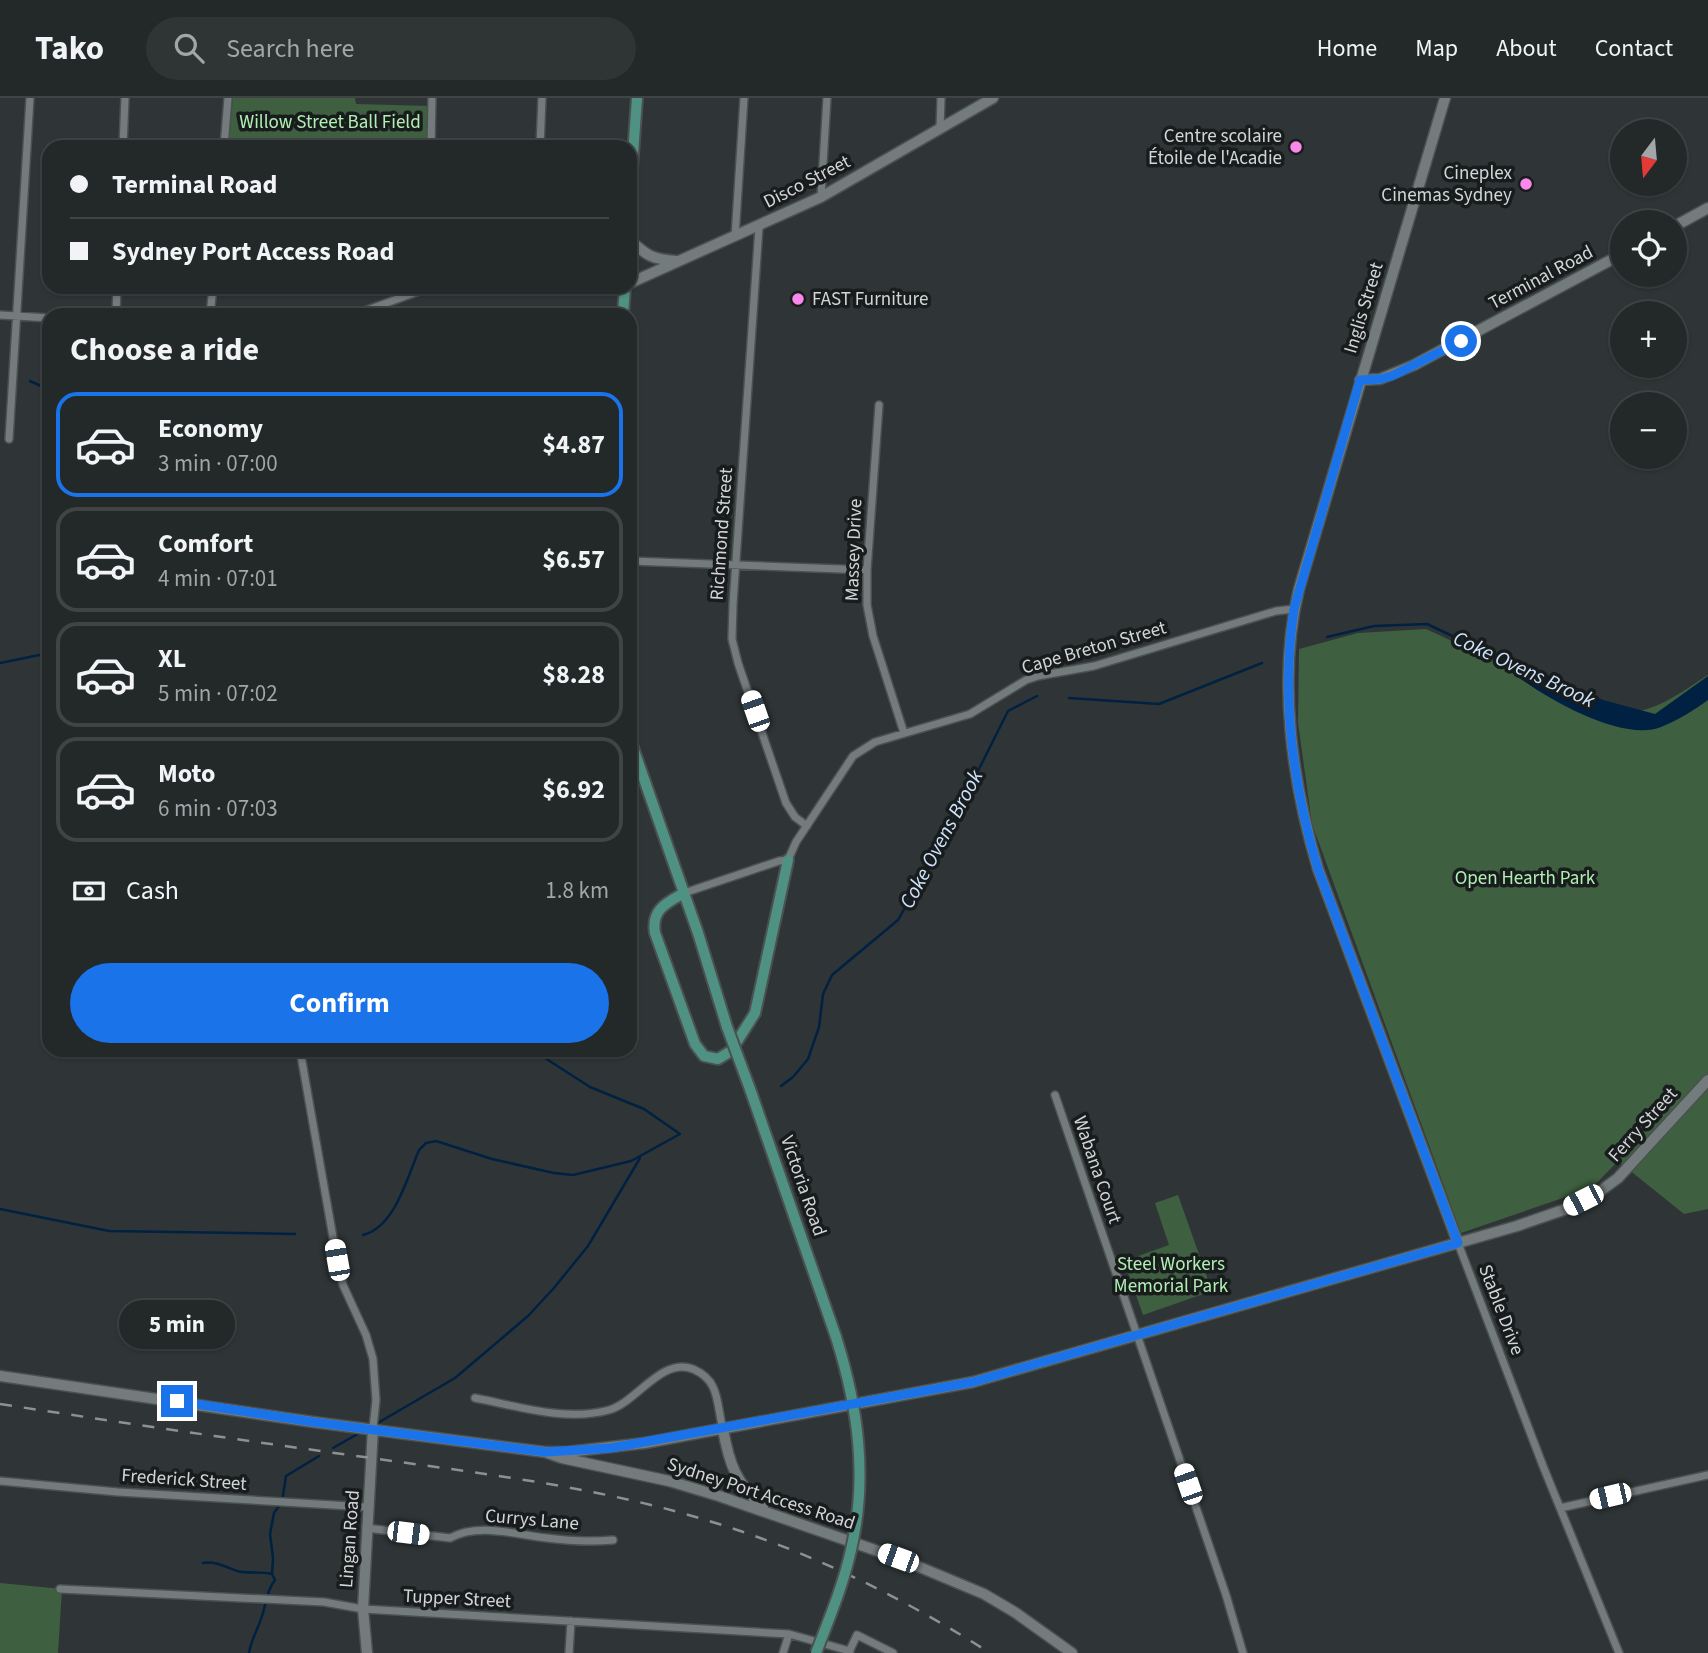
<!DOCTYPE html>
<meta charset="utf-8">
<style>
body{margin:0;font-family:"Source Sans 3",sans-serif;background:#2f3434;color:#f1f3f6;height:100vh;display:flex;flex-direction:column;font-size:26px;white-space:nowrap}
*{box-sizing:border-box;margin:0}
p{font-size:23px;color:#a3a6a8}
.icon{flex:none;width:38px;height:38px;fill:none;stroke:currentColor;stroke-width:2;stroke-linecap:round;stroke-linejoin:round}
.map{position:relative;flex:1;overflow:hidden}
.details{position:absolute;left:42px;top:210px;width:595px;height:749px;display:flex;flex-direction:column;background:#232828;border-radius:21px;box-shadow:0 2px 5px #0004,0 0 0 2px #404445}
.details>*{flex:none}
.top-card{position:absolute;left:42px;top:42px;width:595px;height:154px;border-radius:21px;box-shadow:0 2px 5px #0004,0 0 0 2px #404445;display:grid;align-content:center;height:154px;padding:0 28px;background:#232828}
.needle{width:46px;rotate:196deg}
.tools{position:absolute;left:1610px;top:21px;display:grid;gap:14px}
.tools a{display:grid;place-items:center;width:77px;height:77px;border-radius:50%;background:#232828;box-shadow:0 2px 5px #0004,0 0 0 2px #404445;font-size:35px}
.end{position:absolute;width:32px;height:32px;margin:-16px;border:9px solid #1a73e8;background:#fff;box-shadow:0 0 0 4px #fff}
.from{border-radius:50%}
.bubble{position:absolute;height:49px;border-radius:24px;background:#232828;box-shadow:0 2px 5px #0004,0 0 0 2px #404445;font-size:23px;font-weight:700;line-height:49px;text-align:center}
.car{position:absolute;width:21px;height:42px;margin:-21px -10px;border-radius:9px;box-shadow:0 0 5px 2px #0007;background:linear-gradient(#fff 24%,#345 0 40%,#fff 0 76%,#345 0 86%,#fff 0)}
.top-card b{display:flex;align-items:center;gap:24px;height:66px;font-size:26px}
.top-card b+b{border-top:2px solid #404445}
.top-card i{width:18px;height:18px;background:#f1f3f6}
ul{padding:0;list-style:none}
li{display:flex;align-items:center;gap:21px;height:105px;margin:0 14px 10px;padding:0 14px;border:4px solid #404445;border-radius:21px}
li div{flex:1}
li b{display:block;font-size:26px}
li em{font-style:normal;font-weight:700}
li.current{border-color:#1a73e8}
li>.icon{width:63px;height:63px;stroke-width:1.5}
h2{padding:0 28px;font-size:32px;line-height:84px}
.pay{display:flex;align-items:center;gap:18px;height:77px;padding:0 28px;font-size:26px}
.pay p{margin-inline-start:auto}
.primary-button{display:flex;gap:14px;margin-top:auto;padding:14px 28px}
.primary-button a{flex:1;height:80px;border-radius:42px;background:#1a73e8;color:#fff;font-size:28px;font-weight:700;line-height:80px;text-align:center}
header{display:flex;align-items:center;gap:42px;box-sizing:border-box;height:98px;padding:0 35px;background:#232828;border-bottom:2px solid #404445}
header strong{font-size:33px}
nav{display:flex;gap:38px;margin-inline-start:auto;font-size:24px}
.search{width:490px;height:63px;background:#2f3434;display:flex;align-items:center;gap:18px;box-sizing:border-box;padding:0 24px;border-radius:38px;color:#a3a6a8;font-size:26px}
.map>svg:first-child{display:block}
.green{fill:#3e5f40}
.water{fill:#012142}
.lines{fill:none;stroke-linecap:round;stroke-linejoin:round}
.stream{stroke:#012142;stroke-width:2.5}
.street-casing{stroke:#4b5151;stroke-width:10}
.secondary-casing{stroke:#4b5151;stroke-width:13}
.primary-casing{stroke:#4b5151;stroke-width:14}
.street{stroke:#747b7c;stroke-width:7}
.secondary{stroke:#747b7c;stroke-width:10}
.primary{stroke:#4f9283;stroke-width:10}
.rail{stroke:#8c9191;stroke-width:2.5;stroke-dasharray:12 12;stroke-linecap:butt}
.primary-bridge-casing{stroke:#4b5151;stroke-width:14;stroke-linecap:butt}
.primary-bridge{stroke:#4f9283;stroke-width:10}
.route{stroke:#1a73e8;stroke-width:9}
.poi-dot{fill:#f888eb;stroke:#191c1c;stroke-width:2.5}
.labels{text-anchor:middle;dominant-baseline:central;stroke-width:7;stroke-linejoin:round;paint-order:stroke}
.park-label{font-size:19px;fill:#b0efb4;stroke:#191c1c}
.poi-label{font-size:19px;fill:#d2d6d6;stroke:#191c1c;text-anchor:end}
.street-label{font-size:19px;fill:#d2d6d6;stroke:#191c1c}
.water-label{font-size:21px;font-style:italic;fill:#cee3fc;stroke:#191c1c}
</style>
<header>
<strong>Tako</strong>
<div class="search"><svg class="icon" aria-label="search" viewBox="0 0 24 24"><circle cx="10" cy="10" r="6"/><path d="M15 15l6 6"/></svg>Search here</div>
<nav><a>Home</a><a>Map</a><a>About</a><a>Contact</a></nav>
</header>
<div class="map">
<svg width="1708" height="1555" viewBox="0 0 1708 1555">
<rect width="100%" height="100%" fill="#2f3536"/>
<path class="green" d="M 233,0 L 355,0 L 356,6 L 432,8 L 431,49 L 228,49 Z
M 1426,531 L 1601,612 C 1645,623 1672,600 1708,577 L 1708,1111 L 1684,1116 L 1618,1063 L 1592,1090 L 1461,1135 L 1312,726 L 1298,625 L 1299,551 L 1358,535 Z
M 1178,1097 L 1212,1193 L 1143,1217 L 1124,1163 L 1169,1147 L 1155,1105 Z
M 0,1485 L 62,1491 L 58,1555 L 0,1555 Z"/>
<path class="water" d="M 1500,565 L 1525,567 L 1603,602 L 1655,616 L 1708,578 L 1708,602 C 1695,612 1676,623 1661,629 C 1619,646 1531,592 1500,565 Z"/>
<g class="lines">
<path class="stream" d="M 30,283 L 41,288 L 49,296
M 1327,539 L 1374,528 L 1427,526 L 1516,568
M 0,565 L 49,555
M 1069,600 L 1159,606 L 1262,565
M 781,988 L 793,979 L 808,961 L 819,929 L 823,896 L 832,877 L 898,822 L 945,739 L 1008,613 L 1037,598
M 0,1111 L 109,1133 L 295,1136
M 363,1137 C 395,1129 407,1080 419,1052 L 426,1045 L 436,1043 L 492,1061 L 554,1075 L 573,1077 L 631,1063 L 680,1036 L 644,1011 L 590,989 L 545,960 L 545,952
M 376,1326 L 455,1280 L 528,1218 L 553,1191 L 588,1148 L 640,1060
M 333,1350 L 361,1334
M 203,1465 C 216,1463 226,1469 237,1473 C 248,1476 261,1473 272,1476 L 275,1482 C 266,1493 266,1508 261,1521 C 257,1533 251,1542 249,1555
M 272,1476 L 273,1460 L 270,1436 L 274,1415 L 282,1404 L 286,1378 L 319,1358"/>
<g class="street-casing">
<path id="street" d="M 940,31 L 941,0
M 123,49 L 125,0
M 224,49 L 228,0
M 431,49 L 432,0
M 540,49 L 542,0
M 821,99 L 827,0
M 759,129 L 733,506 L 732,541 L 738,565 L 786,705 L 795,719 L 807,728
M 735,139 L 744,0
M 0,217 L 49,220
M 116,217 L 117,189
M 210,217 L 213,189
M 354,217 L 430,189
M 879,307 L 867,472 L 867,507 L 873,538 L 904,635
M 9,341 L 30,0
M 630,463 L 867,472
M 684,795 L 779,763 L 788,762 L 796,744 L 853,658 L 875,644 L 970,616 L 1026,582 L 1038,578 L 1094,568 L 1276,513 L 1294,511
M 300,952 L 337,1162 L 343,1187 L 366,1237 L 373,1261 L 376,1302 L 373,1330
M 1055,997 L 1226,1497 L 1243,1555
M 1458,1145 L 1543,1368 L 1619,1555
M 475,1300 C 517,1308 566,1324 609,1312 C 637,1304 661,1259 693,1271 C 702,1275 709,1280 713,1289 C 719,1301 719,1318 723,1331
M 0,1383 L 118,1394 L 367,1409
M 1560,1410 L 1708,1377
M 366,1430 L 450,1440 C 479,1424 516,1437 547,1440 C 569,1443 591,1444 613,1442
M 60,1491 L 324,1504 L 363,1511 L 789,1536 L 850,1553
M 849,1554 L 857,1537 L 893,1555
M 569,1555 L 571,1523
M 783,1555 L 789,1536"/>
</g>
<g class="secondary-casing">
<path id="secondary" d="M 1445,0 L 1299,491 C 1277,580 1292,684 1318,771 L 1458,1145
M 1675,128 L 1708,110
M 630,142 C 647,158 652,161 676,163
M 630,185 L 821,99 L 993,0
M 1360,282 L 1380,281 L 1414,267 L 1622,156
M 0,1278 L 313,1324 L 545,1354 L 562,1360 L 669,1383 L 719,1398 L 898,1460 L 984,1496 L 1016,1515 L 1072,1555
M 723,1331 C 729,1366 736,1385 763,1409
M 545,1354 L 567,1354 L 645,1345 L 973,1284 L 1517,1128 L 1566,1111 L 1599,1094 L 1618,1080 L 1708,982
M 367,1555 L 363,1511 L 373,1330"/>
</g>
<g class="primary-casing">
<path id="primary" d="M 630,99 L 637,0
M 623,217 L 625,189
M 630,641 L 698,835 L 727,929
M 684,795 C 666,805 651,812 655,835 L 695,946 L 704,958 L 718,961 L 731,953 L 755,915 L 788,762
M 750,991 L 836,1239"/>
</g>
<use href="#street" class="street"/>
<use href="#secondary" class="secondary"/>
<use href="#primary" class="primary"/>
<path class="rail" d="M 0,1306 C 124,1325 247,1343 371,1360 C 485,1376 599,1389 709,1423 C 809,1453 902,1499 990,1555"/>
<g class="primary-bridge-casing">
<path id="primary-bridge" d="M 727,929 L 750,991
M 816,1555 C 829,1521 843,1488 851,1452 C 868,1379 858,1309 836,1239"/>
</g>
<use href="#primary-bridge" class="primary-bridge"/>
</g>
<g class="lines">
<path class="route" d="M 177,1303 L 313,1324 L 545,1354 L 611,1350 L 973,1284 L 1458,1145 L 1318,771 C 1293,688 1281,597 1294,511 L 1360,282 L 1380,281 L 1392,278 L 1461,243"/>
</g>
<g class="poi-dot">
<circle cx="1296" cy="49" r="7"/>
<circle cx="1526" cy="86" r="7"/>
<circle cx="798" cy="201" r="7"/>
</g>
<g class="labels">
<g class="park-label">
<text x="330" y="24">Willow Street Ball Field</text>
<text x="1525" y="780">Open Hearth Park</text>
<text x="1171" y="1166">Steel Workers<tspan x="1171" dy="22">Memorial Park</tspan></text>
</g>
<g class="poi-label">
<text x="1282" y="38">Centre scolaire<tspan x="1282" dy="22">Étoile de l'Acadie</tspan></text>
<text x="1512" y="75">Cineplex<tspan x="1512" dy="22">Cinemas Sydney</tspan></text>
<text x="812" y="201" text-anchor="start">FAST Furniture</text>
</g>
<g class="street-label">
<text transform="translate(807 84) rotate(-27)">Disco Street</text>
<text transform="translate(1541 180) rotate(-28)">Terminal Road</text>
<text transform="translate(1364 210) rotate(-73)">Inglis Street</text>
<text transform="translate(722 436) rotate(-86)">Richmond Street</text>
<text transform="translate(854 452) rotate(-88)">Massey Drive</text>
<text transform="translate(1094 550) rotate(-16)">Cape Breton Street</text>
<text transform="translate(1643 1027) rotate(-48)">Ferry Street</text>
<text transform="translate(1097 1072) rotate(71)">Wabana Court</text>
<text transform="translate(803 1088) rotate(71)">Victoria Road</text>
<text transform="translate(1501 1212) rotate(69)">Stable Drive</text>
<text transform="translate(184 1382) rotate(4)">Frederick Street</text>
<text transform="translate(761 1396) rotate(18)">Sydney Port Access Road</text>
<text transform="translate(532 1422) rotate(5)">Currys Lane</text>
<text transform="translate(350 1441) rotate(-86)">Lingan Road</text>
<text transform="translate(457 1501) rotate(3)">Tupper Street</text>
</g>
<g class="water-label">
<text transform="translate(1524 571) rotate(25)">Coke Ovens Brook</text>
<text transform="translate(941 741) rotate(-62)">Coke Ovens Brook</text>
</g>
</g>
</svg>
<div class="tools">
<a><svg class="needle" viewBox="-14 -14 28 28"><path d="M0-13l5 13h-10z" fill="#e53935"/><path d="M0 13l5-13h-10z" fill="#a3a6a8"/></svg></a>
<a><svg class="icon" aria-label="locate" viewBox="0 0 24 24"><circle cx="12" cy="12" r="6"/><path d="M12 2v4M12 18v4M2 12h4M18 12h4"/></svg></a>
<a>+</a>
<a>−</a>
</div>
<i class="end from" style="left:1461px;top:243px"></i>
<i class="end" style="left:177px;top:1303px"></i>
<div class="bubble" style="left:119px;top:1202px;width:116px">5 min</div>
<i class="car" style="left:755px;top:613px;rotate:341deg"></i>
<i class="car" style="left:1583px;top:1102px;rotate:243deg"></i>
<i class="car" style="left:337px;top:1162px;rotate:350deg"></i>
<i class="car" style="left:1188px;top:1386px;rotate:341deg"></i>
<i class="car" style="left:1610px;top:1398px;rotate:257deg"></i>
<i class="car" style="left:408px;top:1435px;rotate:97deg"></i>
<i class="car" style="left:898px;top:1460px;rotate:290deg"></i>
<div class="top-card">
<b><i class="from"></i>Terminal Road</b>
<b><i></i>Sydney Port Access Road</b>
</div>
<section class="details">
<h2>Choose a ride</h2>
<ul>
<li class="current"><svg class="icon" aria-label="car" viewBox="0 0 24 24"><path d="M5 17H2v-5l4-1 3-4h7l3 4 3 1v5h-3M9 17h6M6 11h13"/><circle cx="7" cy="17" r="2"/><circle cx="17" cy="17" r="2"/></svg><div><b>Economy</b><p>3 min · 07:00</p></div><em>$4.87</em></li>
<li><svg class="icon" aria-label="car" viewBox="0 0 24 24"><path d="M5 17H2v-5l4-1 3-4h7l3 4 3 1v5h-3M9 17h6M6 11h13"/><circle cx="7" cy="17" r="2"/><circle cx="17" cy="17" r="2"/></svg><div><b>Comfort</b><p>4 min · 07:01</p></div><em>$6.57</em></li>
<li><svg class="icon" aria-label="car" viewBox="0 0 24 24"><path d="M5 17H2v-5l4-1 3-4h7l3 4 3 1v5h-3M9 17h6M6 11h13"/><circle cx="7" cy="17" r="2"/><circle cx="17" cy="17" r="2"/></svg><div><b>XL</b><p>5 min · 07:02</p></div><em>$8.28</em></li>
<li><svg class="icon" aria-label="car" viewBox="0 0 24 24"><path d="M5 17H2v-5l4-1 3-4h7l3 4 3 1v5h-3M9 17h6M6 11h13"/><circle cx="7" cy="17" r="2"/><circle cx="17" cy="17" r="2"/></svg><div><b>Moto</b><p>6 min · 07:03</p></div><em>$6.92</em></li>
</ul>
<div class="pay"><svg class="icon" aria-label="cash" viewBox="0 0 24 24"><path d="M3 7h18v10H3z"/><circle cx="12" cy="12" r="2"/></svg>Cash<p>1.8 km</p></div>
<div class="primary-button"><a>Confirm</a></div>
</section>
</div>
